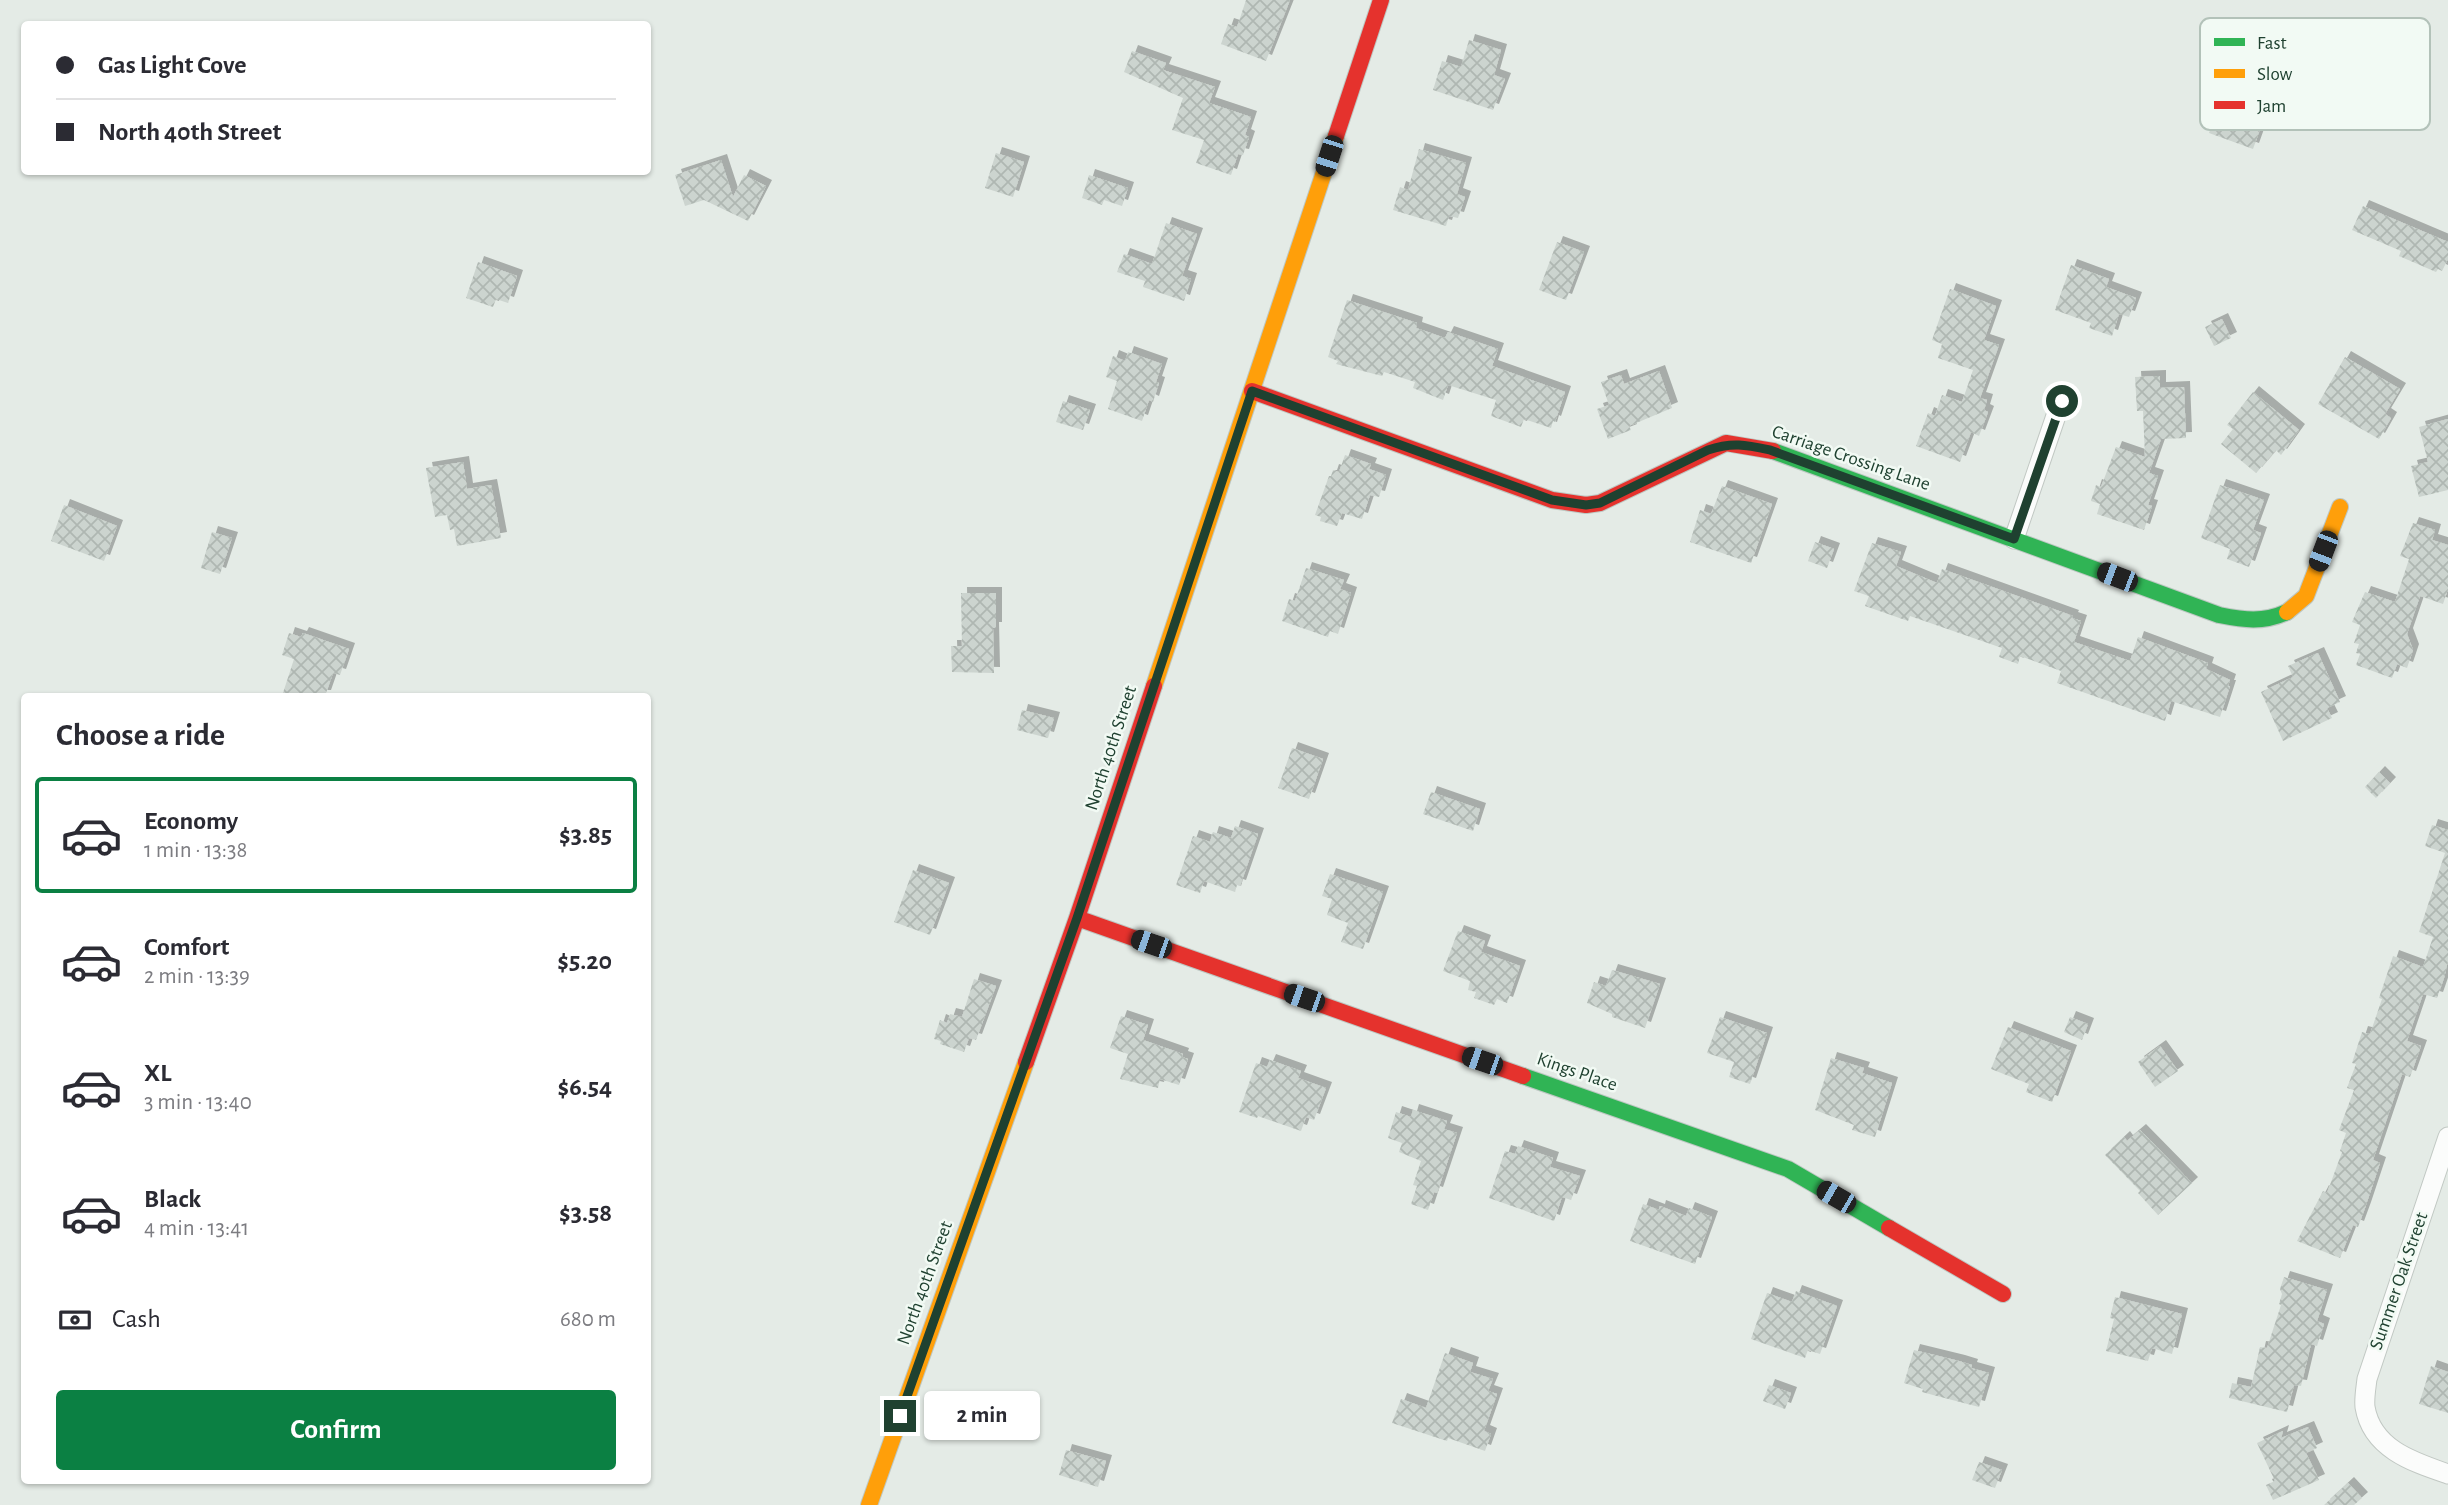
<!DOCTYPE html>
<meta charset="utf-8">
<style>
body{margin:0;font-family:"Alegreya Sans",sans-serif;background:#f2f2f3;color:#2b2b33;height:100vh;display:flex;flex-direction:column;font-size:26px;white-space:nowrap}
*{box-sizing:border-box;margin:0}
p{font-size:23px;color:#7c7c81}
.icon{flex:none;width:38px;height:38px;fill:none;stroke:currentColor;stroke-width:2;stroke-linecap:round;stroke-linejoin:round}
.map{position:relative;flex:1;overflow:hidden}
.panel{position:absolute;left:21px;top:693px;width:630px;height:791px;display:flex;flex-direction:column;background:#fff;border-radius:7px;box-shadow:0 2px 5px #0004}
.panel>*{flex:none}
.guide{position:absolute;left:21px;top:21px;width:630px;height:154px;border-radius:7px;box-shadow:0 2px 5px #0004;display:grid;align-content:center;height:154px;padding:0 35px;background:#fff}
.end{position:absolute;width:32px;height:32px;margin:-16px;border:9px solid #1f4130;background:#fff;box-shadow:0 0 0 4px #fff}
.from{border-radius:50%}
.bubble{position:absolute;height:49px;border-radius:7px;background:#fff;box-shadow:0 2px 5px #0004;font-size:23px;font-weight:600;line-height:49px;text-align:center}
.car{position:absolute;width:21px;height:42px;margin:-21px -10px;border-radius:9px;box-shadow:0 0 5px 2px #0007;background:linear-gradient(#222 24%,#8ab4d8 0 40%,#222 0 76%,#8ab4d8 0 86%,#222 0)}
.guide b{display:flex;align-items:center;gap:24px;height:66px;font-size:26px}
.guide b+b{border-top:2px solid #e1e1e2}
.guide i{width:18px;height:18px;background:#2b2b33}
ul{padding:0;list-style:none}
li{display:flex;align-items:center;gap:21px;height:116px;margin:0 14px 10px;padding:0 21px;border:4px solid transparent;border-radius:7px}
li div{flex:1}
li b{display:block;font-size:26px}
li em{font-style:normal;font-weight:600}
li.on{border-color:#0b8043}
li>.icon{width:63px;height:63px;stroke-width:1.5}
h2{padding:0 35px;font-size:32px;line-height:84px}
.pay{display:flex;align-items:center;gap:18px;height:77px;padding:0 35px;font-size:26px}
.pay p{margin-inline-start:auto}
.button{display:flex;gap:14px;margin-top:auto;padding:14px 35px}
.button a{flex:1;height:80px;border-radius:7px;background:#0b8043;color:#fff;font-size:28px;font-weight:600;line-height:80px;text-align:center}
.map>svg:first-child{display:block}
.building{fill:url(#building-cross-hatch);filter:url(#shadow)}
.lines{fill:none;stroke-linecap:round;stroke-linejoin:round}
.street-casing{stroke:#c1c8c3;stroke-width:21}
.fast-casing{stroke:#bdc7c2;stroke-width:18}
.slow-casing{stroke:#bdc7c2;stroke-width:18}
.jam-casing{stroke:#bdc7c2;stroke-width:18}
.street{stroke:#fbfcfb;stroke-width:19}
.fast{stroke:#30b455;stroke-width:16}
.slow{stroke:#ff9f0a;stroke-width:16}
.jam{stroke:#e5322d;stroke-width:16}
.route{stroke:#1f4130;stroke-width:9}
.labels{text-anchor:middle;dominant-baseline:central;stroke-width:5;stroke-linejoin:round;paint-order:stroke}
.street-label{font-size:19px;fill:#1f4130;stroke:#f2faf4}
.key{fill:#f2faf4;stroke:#b3c2b9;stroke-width:2}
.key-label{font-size:19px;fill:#1f4130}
</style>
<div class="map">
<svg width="2448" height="1505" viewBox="0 0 2448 1505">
<defs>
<pattern id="building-cross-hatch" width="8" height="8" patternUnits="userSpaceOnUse" patternTransform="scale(1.75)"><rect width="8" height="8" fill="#ccd4cf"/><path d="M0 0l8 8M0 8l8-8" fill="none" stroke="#afb7b2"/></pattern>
<filter id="shadow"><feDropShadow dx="6" dy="-6" stdDeviation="0" flood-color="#0004"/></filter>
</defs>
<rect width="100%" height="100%" fill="#e4ebe6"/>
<path class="building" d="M 1246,0 L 1290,0 L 1266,61 L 1221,44 L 1228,24 L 1237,27 Z
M 1469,40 L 1501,50 L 1494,75 L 1505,79 L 1493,110 L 1433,90 L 1442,61 L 1461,67 Z
M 1132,51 L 1166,63 L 1163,70 L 1215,87 L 1209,103 L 1251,117 L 1245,135 L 1249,137 L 1243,155 L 1238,154 L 1231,175 L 1196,163 L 1204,140 L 1172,130 L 1183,98 L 1124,72 Z
M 2219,105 L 2263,121 L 2253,149 L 2209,133 Z
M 1419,149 L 1466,163 L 1457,194 L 1465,197 L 1458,218 L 1449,216 L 1446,226 L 1393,210 L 1400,187 L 1408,190 Z
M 996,153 L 1024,162 L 1013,197 L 985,188 Z
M 721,160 L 733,197 L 744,175 L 766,186 L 748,221 L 704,200 L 685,206 L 675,175 Z
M 1089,175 L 1128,188 L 1122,206 L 1104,200 L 1102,205 L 1082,198 Z
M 2363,206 L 2448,242 L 2448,259 L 2442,271 L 2438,269 L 2436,272 L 2399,256 L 2401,251 L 2352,230 Z
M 1166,223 L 1197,234 L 1182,276 L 1191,279 L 1184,301 L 1143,287 L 1145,281 L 1117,272 L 1124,254 L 1152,264 Z
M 1557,242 L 1584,252 L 1566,300 L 1539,290 Z
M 478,262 L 517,276 L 508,303 L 496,299 L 493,307 L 466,298 Z
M 2071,265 L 2109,279 L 2106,287 L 2136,298 L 2129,317 L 2119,314 L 2112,336 L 2089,328 L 2091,323 L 2055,310 Z
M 1950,289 L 1996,306 L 1984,340 L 1999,345 L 1980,398 L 1987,400 L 1984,410 L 1988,412 L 1979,436 L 1971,432 L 1960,462 L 1916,446 L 1928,413 L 1935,416 L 1942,395 L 1962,402 L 1973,370 L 1938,358 L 1942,344 L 1932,340 Z
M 1347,300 L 1417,323 L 1416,328 L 1445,338 L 1448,332 L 1498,349 L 1492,366 L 1565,392 L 1555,422 L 1553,421 L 1551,428 L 1524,419 L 1521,427 L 1491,416 L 1496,400 L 1448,385 L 1443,400 L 1413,388 L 1415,382 L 1384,372 L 1382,376 L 1336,364 L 1338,361 L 1328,357 Z
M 2222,319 L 2231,338 L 2214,346 L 2205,327 Z
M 1128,352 L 1162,364 L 1156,382 L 1159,383 L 1153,402 L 1149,400 L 1142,421 L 1108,409 L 1117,381 L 1106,377 L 1113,356 L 1125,361 Z
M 2345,357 L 2400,389 L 2385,414 L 2391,418 L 2379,439 L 2318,404 Z
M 1659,371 L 1672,408 L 1629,426 L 1631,430 L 1608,439 L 1597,409 L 1609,405 L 1601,382 L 1621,375 L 1624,384 Z
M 2160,376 L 2160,388 L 2184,387 L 2186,438 L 2161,439 L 2149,473 L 2158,476 L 2148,505 L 2152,506 L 2144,530 L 2097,514 L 2100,504 L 2091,501 L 2096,485 L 2101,487 L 2116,447 L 2145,457 L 2143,411 L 2137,411 L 2135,377 Z
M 2253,392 L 2299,430 L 2281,455 L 2276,450 L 2256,473 L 2221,444 L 2233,429 L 2227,425 Z
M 1063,401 L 1090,410 L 1083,430 L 1056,422 Z
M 2448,419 L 2448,490 L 2419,497 L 2411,466 L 2428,462 L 2419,427 Z
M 1345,455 L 1371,464 L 1369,469 L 1386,475 L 1379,497 L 1370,495 L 1362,519 L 1342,513 L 1337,526 L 1320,521 L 1321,517 L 1315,515 L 1329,476 L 1331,476 L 1333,470 L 1339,472 Z
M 463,462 L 467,489 L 491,485 L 501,538 L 457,546 L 454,529 L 450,530 L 447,515 L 435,517 L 426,468 Z
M 2220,485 L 2264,500 L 2253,530 L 2261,533 L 2249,567 L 2227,559 L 2230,549 L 2201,538 Z
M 1722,486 L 1772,504 L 1751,563 L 1690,542 L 1700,510 L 1711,514 Z
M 64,505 L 117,526 L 104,561 L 51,541 Z
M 2413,523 L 2435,530 L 2432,540 L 2448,545 L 2448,589 L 2443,604 L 2420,596 L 2407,634 L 2413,650 L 2407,668 L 2397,664 L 2392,678 L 2356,665 L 2360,654 L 2356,653 L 2359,644 L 2354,643 L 2360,625 L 2352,622 L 2365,592 L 2395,602 L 2409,559 L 2400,556 Z
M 212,532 L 232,538 L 220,574 L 201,568 Z
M 1815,542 L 1834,549 L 1827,568 L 1808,561 Z
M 1872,543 L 1901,552 L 1896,566 L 1937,583 L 1942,569 L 2073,616 L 2072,618 L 2081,621 L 2074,642 L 2130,661 L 2138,637 L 2208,663 L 2206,669 L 2230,680 L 2228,686 L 2230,686 L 2220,717 L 2171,701 L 2165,721 L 2057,683 L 2061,671 L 2020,656 L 2018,664 L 1999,657 L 2002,648 L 1910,616 L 1908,621 L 1865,606 L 1869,596 L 1854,591 Z
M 1306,568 L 1344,580 L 1340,589 L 1351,593 L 1338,634 L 1330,631 L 1328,637 L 1282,621 L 1289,599 L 1295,601 Z
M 961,593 L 996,593 L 996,628 L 993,628 L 994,673 L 952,672 L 951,646 L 962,646 Z
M 289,633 L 301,637 L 303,633 L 349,649 L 340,675 L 333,673 L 325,696 L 282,696 L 294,659 L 282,655 Z
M 2318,653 L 2340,702 L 2327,708 L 2332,718 L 2283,741 L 2261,692 L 2293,677 L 2288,666 Z
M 1022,710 L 1054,718 L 1048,738 L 1017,730 Z
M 1292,748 L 1323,759 L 1309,799 L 1278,788 Z
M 2379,772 L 2390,783 L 2376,798 L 2365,787 Z
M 1431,792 L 1480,809 L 1473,831 L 1423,814 Z
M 2432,825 L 2448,830 L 2448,854 L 2425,846 Z
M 1235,826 L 1258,834 L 1240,886 L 1237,885 L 1235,892 L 1204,881 L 1200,893 L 1176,885 L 1193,836 L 1210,842 L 1213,832 L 1231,838 Z
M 2445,853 L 2448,854 L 2448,961 L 2444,978 L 2437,998 L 2423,994 L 2407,1041 L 2421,1046 L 2410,1077 L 2402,1074 L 2373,1160 L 2380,1163 L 2365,1208 L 2358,1227 L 2353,1225 L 2340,1258 L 2297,1241 L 2323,1191 L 2327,1193 L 2342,1152 L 2340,1151 L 2346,1133 L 2339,1130 L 2354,1090 L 2347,1088 L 2356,1064 L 2352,1063 L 2362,1032 L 2370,1034 L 2382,999 L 2379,998 L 2393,956 L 2423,967 L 2433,937 L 2419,932 Z
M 913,870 L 949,883 L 930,935 L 894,922 Z
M 1330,874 L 1383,892 L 1363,949 L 1341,942 L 1348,923 L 1327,915 L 1332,899 L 1322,896 Z
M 1458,931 L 1485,941 L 1481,952 L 1520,966 L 1507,1003 L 1497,999 L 1494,1005 L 1474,998 L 1476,992 L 1468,990 L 1470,981 L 1443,971 Z
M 1612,970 L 1660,984 L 1645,1028 L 1612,1017 L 1612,1014 L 1587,1003 L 1594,982 L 1606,986 Z
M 974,979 L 996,986 L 976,1040 L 969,1038 L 964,1052 L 940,1044 L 941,1041 L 934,1039 L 940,1020 L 947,1023 L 950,1014 L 962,1017 Z
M 1121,1016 L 1148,1025 L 1143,1040 L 1183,1054 L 1182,1057 L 1188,1059 L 1179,1085 L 1160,1079 L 1158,1088 L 1120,1079 L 1128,1054 L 1110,1048 Z
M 1720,1017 L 1767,1033 L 1750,1084 L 1729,1077 L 1734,1062 L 1707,1053 Z
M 2070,1017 L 2088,1024 L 2082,1040 L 2064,1032 Z
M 2008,1027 L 2071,1051 L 2052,1102 L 2026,1092 L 2029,1084 L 1991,1069 Z
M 2160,1046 L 2178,1071 L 2155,1087 L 2138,1062 Z
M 1831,1058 L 1864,1068 L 1862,1073 L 1892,1083 L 1875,1137 L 1852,1130 L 1854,1125 L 1815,1110 Z
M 1270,1060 L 1301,1071 L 1298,1078 L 1326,1088 L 1314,1120 L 1306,1117 L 1301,1131 L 1258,1116 L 1257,1118 L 1239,1112 L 1256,1063 L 1267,1067 Z
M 1413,1110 L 1447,1121 L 1444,1129 L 1457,1133 L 1437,1193 L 1434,1192 L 1428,1210 L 1411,1204 L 1417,1186 L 1413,1185 L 1421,1161 L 1399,1152 L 1402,1143 L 1388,1138 L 1396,1112 L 1411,1117 Z
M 2140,1130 L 2192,1183 L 2158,1215 L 2138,1193 L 2140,1191 L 2105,1155 L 2124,1137 L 2127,1141 Z
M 1518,1146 L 1553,1158 L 1550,1167 L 1580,1176 L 1571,1200 L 1562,1197 L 1554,1221 L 1489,1198 L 1505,1151 L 1515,1154 Z
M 1643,1204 L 1659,1210 L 1660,1206 L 1686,1216 L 1689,1208 L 1712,1217 L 1695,1264 L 1630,1241 Z
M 2284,1277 L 2327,1290 L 2317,1321 L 2324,1324 L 2317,1346 L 2311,1344 L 2301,1386 L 2294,1385 L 2287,1412 L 2229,1398 L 2232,1383 L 2251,1387 L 2260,1347 L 2267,1348 L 2281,1305 L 2279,1304 L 2282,1294 L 2280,1289 Z
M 1796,1291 L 1837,1306 L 1820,1354 L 1808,1350 L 1805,1358 L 1751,1339 L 1767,1293 L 1792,1302 Z
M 2115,1297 L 2182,1314 L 2172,1354 L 2152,1348 L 2148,1361 L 2106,1351 L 2114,1319 L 2110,1318 Z
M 1914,1350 L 1959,1361 L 1972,1365 L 1971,1368 L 1989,1373 L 1979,1407 L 1933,1395 L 1922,1392 L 1923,1389 L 1904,1383 Z
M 1445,1353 L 1473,1363 L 1470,1372 L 1493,1379 L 1488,1391 L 1497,1394 L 1484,1431 L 1491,1434 L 1485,1451 L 1448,1438 L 1447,1441 L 1392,1423 L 1401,1399 L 1426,1408 Z
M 2431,1366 L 2448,1372 L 2448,1413 L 2419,1404 Z
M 1769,1385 L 1791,1393 L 1785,1409 L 1763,1401 Z
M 2308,1427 L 2317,1448 L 2306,1453 L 2319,1480 L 2273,1500 L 2266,1485 L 2275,1481 L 2257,1443 L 2283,1431 L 2281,1438 Z
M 1066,1450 L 1106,1461 L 1098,1487 L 1059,1475 Z
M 1979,1462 L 2002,1470 L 1995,1488 L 1972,1480 Z
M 2348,1483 L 2362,1498 L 2354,1505 L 2324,1505 Z"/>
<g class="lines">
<g class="street-casing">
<path id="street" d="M 2014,539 L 2061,401
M 2448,1137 L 2367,1379 C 2366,1388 2364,1398 2365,1407 C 2372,1449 2413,1462 2448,1474"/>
</g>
<g class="fast-casing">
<path id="fast" d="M 1773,451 L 2219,615 C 2244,620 2263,623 2287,612
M 1523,1076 L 1788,1169 L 1889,1228"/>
</g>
<g class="slow-casing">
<path id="slow" d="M 2287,612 L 2306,596 L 2340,507
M 1154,686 L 1336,136
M 869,1505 L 1026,1062"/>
</g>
<g class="jam-casing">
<path id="jam" d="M 1336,136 L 1381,0
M 1252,391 L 1552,500 L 1586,505 L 1600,503 L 1726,443 L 1773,451
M 1077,918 L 1523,1076
M 1026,1062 L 1077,918 L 1154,686
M 1889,1228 L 2003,1294"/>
</g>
<use href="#street" class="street"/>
<use href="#fast" class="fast"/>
<use href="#slow" class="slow"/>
<use href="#jam" class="jam"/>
</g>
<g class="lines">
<path class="route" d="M 900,1416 L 1077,918 L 1252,391 L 1552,500 L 1586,505 L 1600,503 L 1708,450 C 1732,442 1746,445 1770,450 L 2014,539 L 2062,401"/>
</g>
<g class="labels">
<g class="street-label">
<text transform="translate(1851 458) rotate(19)">Carriage Crossing Lane</text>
<text transform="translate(1111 748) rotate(-72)">North 40th Street</text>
<text transform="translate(1577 1072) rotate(19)">Kings Place</text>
<text transform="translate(2399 1281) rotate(-71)">Summer Oak Street</text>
<text transform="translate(925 1283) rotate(-70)">North 40th Street</text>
</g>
</g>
<rect x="2200" y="18" width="230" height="112" rx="10" class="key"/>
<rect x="2214" y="38" width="31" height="8" fill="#30b455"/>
<rect x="2214" y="69" width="31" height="9" fill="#ff9f0a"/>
<rect x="2214" y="101" width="31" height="8" fill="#e5322d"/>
<g class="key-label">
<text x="2257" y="49">Fast</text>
<text x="2257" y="80">Slow</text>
<text x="2257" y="112">Jam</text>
</g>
</svg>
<i class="end from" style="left:2062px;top:401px"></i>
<i class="end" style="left:900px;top:1416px"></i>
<div class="bubble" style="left:924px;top:1391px;width:116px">2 min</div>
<i class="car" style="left:1329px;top:156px;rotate:198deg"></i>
<i class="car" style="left:2323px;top:551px;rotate:201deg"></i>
<i class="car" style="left:2117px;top:577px;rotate:291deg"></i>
<i class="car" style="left:1151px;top:944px;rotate:289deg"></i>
<i class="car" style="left:1304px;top:998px;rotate:289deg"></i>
<i class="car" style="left:1482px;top:1061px;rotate:289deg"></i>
<i class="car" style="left:1836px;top:1197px;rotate:300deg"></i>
<div class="guide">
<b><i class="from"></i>Gas Light Cove</b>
<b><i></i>North 40th Street</b>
</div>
<section class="panel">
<h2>Choose a ride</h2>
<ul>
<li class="on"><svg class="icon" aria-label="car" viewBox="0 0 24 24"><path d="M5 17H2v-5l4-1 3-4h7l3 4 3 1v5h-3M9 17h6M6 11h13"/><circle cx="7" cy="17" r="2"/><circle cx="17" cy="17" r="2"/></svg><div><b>Economy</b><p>1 min · 13:38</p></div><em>$3.85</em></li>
<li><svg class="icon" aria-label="car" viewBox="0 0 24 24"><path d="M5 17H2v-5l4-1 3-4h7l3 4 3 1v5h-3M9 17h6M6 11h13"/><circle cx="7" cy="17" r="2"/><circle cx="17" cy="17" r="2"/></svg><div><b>Comfort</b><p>2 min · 13:39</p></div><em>$5.20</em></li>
<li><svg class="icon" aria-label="car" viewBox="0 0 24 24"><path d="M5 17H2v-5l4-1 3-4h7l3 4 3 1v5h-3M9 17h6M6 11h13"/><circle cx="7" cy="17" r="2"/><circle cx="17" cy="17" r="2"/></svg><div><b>XL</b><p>3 min · 13:40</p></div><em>$6.54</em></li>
<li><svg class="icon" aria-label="car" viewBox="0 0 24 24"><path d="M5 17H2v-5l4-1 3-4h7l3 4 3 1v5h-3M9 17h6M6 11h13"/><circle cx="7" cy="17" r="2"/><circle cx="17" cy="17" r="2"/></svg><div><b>Black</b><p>4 min · 13:41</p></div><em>$3.58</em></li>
</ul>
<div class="pay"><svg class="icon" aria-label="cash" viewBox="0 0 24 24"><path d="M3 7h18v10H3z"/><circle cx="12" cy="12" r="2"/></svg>Cash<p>680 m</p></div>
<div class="button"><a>Confirm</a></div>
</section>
</div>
